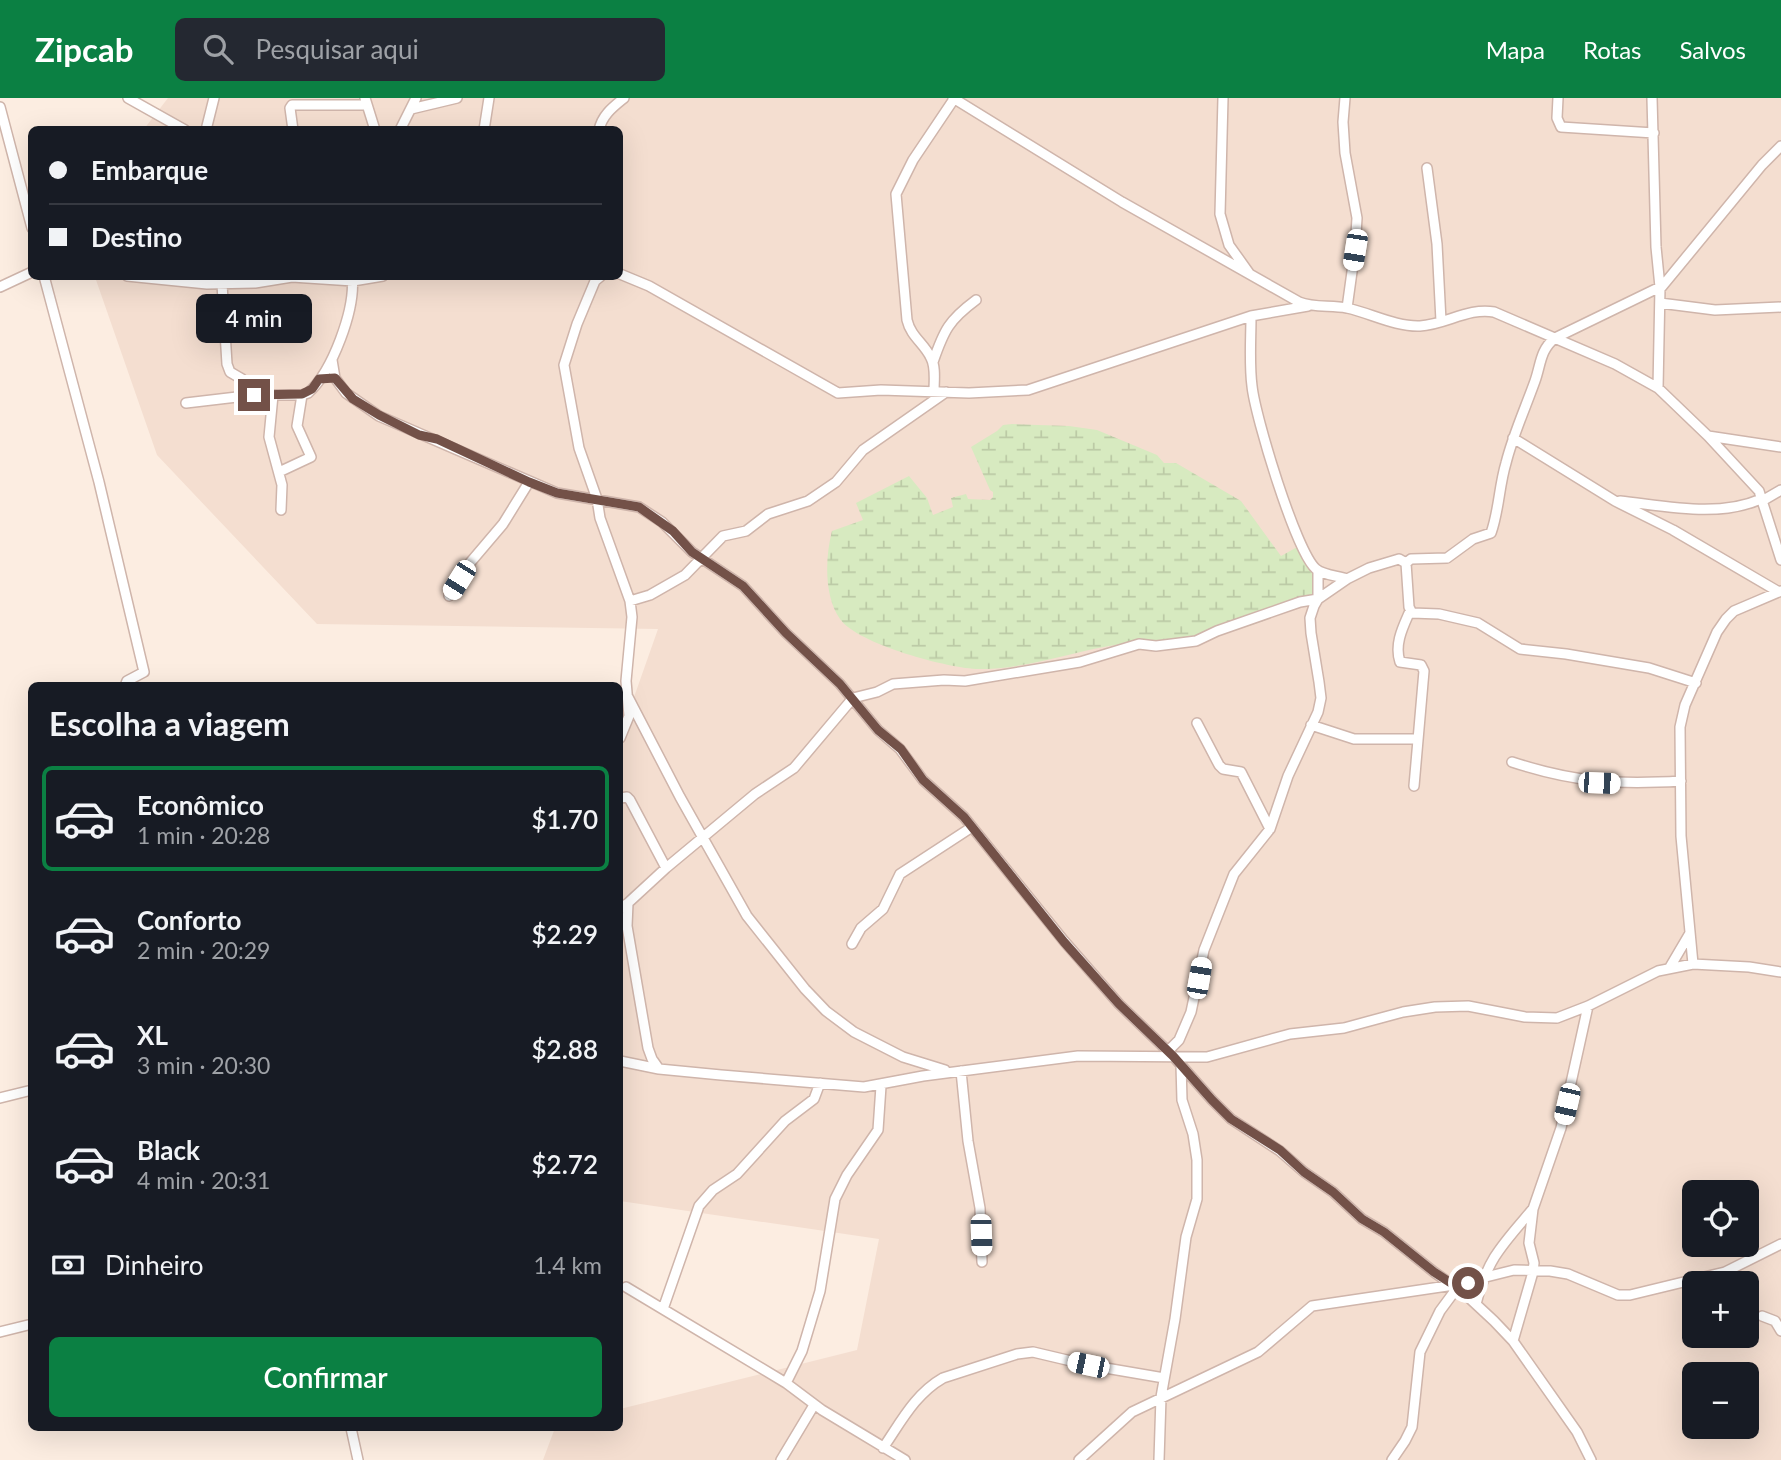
<!DOCTYPE html>
<html lang="pt">
<meta charset="utf-8">
<style>
body{margin:0;font-family:Lato,sans-serif;background:#242831;color:#f1f3f6;height:100vh;display:flex;flex-direction:column;font-size:26px;white-space:nowrap}
*{box-sizing:border-box;margin:0}
p{font-size:23px;color:#9ea1a6}
.icon{flex:none;width:38px;height:38px;fill:none;stroke:currentColor;stroke-width:2;stroke-linecap:round;stroke-linejoin:round}
.map{position:relative;flex:1;overflow:hidden}
.sheet{position:absolute;left:28px;top:584px;width:595px;height:749px;display:flex;flex-direction:column;background:#171b24;border-radius:10px;box-shadow:0 7px 28px #0002}
.sheet>*{flex:none}
.hud{position:absolute;left:28px;top:28px;width:595px;height:154px;border-radius:10px;box-shadow:0 7px 28px #0002;display:grid;align-content:center;height:154px;padding:0 21px;background:#171b24}
.tools{position:absolute;left:1682px;top:1082px;display:grid;gap:14px}
.tools a{display:grid;place-items:center;width:77px;height:77px;border-radius:10px;background:#171b24;box-shadow:0 7px 28px #0002;font-size:35px}
.end{position:absolute;width:32px;height:32px;margin:-16px;border:9px solid #735148;background:#fff;box-shadow:0 0 0 4px #fff}
.from{border-radius:50%}
.bubble{position:absolute;height:49px;border-radius:10px;background:#171b24;box-shadow:0 7px 28px #0002;font-size:23px;font-weight:600;line-height:49px;text-align:center}
.car{position:absolute;width:21px;height:42px;margin:-21px -10px;border-radius:9px;box-shadow:0 0 5px 2px #0007;background:linear-gradient(#fff 24%,#345 0 40%,#fff 0 76%,#345 0 86%,#fff 0)}
.hud b{display:flex;align-items:center;gap:24px;height:66px;font-size:26px}
.hud b+b{border-top:2px solid #363941}
.hud i{width:18px;height:18px;background:#f1f3f6}
ul{padding:0;list-style:none}
li{display:flex;align-items:center;gap:21px;height:105px;margin:0 14px 10px;padding:0 7px;border:4px solid transparent;border-radius:10px}
li div{flex:1}
li b{display:block;font-size:26px}
li em{font-style:normal;font-weight:600}
li.on{border-color:#0b8043}
li>.icon{width:63px;height:63px;stroke-width:1.5}
h2{padding:0 21px;font-size:32px;line-height:84px}
.pay{display:flex;align-items:center;gap:18px;height:77px;padding:0 21px;font-size:26px}
.pay p{margin-inline-start:auto}
.cta{display:flex;gap:14px;margin-top:auto;padding:14px 21px}
.cta a{flex:1;height:80px;border-radius:10px;background:#0b8043;color:#fff;font-size:28px;font-weight:600;line-height:80px;text-align:center}
header{display:flex;align-items:center;gap:42px;box-sizing:border-box;height:98px;padding:0 35px;background:#0b8043;color:#fff}
header strong{font-size:33px}
nav{display:flex;gap:38px;margin-inline-start:auto;font-size:24px}
.search{width:490px;height:63px;background:#242831;display:flex;align-items:center;gap:18px;box-sizing:border-box;padding:0 24px;border-radius:10px;color:#9ea1a6;font-size:26px}
.map>svg:first-child{display:block}
.residential{fill:#f4ded0;fill-rule:evenodd}
.wetland{fill:url(#wetland-marsh)}
.lines{fill:none;stroke-linecap:round;stroke-linejoin:round}
.minor-casing{stroke:#cfb5ab;stroke-width:12}
.minor{stroke:#fff;stroke-width:9}
.route{stroke:#735148;stroke-width:9}
</style>
<header>
<strong>Zipcab</strong>
<div class="search"><svg class="icon" aria-label="search" viewBox="0 0 24 24"><circle cx="10" cy="10" r="6"/><path d="M15 15l6 6"/></svg>Pesquisar aqui</div>
<nav><a>Mapa</a><a>Rotas</a><a>Salvos</a></nav>
</header>
<div class="map">
<svg width="1781" height="1362" viewBox="0 0 1781 1362">
<defs>
<pattern id="wetland-marsh" width="20" height="14" patternUnits="userSpaceOnUse" patternTransform="scale(1.75)"><rect width="20" height="14" fill="#d7eac0"/><path d="M1 5h8M5 5V1M11 12h8M15 12V8" fill="none" stroke="#bccaa6"/></pattern>
</defs>
<rect width="100%" height="100%" fill="#fcede1"/>
<path class="residential" d="M 168,0 L 1781,0 L 1781,1362 L 543,1362 L 555,1330 L 620,1330 L 620,1311 L 857,1252 L 879,1141 L 620,1103 L 620,626 L 627,619 L 658,531 L 317,526 L 157,357 L 95,179 L 620,178 L 620,32 L 144,31 ZM 1694,1094 L 1746,1094 L 1746,1146 L 1694,1146 ZM 1694,1185 L 1746,1185 L 1746,1237 L 1694,1237 ZM 1694,1276 L 1746,1276 L 1746,1328 L 1694,1328 Z"/>
<path class="wetland" d="M 1012,326 L 1069,328 L 1097,332 L 1157,357 L 1164,365 L 1176,365 L 1241,403 L 1281,458 L 1299,448 L 1311,467 L 1316,499 C 1292,509 1267,524 1242,530 C 1230,533 1217,532 1205,535 C 1193,538 1181,542 1169,544 C 1153,545 1136,543 1121,546 C 1073,553 1028,571 979,571 C 950,571 857,546 840,521 C 824,498 825,460 832,433 L 863,422 L 856,405 L 909,378 L 927,400 L 933,417 L 953,409 L 951,400 L 966,396 L 968,401 L 990,402 L 993,399 L 993,394 L 990,392 L 971,349 L 997,333 L 1003,327 Z"/>
<g class="lines">
<g class="minor-casing">
<path id="minor" d="M 128,0 L 185,32
M 365,0 L 375,32
M 953,0 L 1122,104 L 1299,204 C 1314,210 1330,207 1347,210 C 1370,215 1396,229 1420,228 C 1445,227 1469,209 1494,214 L 1615,266 L 1658,290 L 1708,338 L 1759,393 L 1781,462
M 1223,0 L 1220,116 L 1229,147 L 1249,175
M 1345,0 L 1343,24 L 1345,55 L 1357,120 L 1355,152 L 1347,210
M 1558,0 L 1557,20 L 1561,29 L 1654,35
M 1652,0 L 1656,149 L 1660,189 L 1658,290
M 0,9 L 32,130
M 411,11 L 457,0
M 206,32 L 214,0
M 293,32 L 290,10 L 292,7 L 367,7
M 400,32 L 416,0
M 484,32 L 489,0
M 599,32 C 602,17 613,9 624,0
M 1427,70 L 1437,146 L 1441,223
M 620,176 L 649,188 L 838,295 L 881,292 L 969,295 L 1028,292 L 1251,218 L 1308,208
M 44,178 L 99,384 L 144,574 L 127,583 L 125,588
M 127,178 L 207,186 L 255,185 L 292,179 L 353,183 L 383,178
M 601,178 L 595,183 L 577,226 L 564,267 L 579,350 L 597,401 L 600,420 L 630,503 L 632,519 L 626,583 L 629,618 L 620,640
M 222,186 L 227,266 L 230,274 L 242,281 L 254,297
M 0,189 L 32,174
M 1660,191 L 1762,67 L 1781,48
M 1660,205 L 1715,212 L 1781,209
M 1251,218 C 1251,241 1249,265 1252,288 C 1255,318 1296,454 1316,471 C 1323,477 1338,478 1347,481
M 332,262 L 335,280 L 346,295 L 379,318 L 557,395 L 639,409 L 662,424 L 692,454 L 743,488 L 786,535 L 840,586 L 878,632 L 900,651 L 923,682 L 964,719 L 1064,843 L 1119,906 L 1173,958 L 1212,1002 L 1231,1021 L 1280,1053 L 1304,1074 L 1333,1094 L 1362,1121 L 1384,1134 L 1434,1174 L 1465,1196 L 1494,1223 L 1513,1243 L 1577,1334 L 1591,1362
M 933,264 C 944,232 949,222 976,202
M 934,293 C 934,283 936,269 931,260 C 924,245 911,239 907,222 L 896,96 L 913,62 L 954,1
M 273,297 L 269,339 L 282,387 L 281,412
M 186,305 L 254,297 L 302,297 L 308,295 C 332,274 356,211 352,178
M 1708,338 L 1781,349
M 1513,340 L 1615,403 L 1673,432 L 1779,494
M 279,374 L 311,359 L 297,328 L 302,297
M 1620,403 C 1666,408 1718,420 1761,401
M 1762,403 L 1781,392
M 1406,465 L 1409,509 L 1412,515 L 1439,516 L 1478,525 L 1520,551 L 1566,556 L 1649,570 L 1696,585
M 449,498 L 469,466 L 503,426 L 529,384
M 630,503 L 650,497 L 685,477 L 723,438 L 746,433 L 768,416 L 808,403 L 836,384 L 863,352 L 946,294
M 1410,513 C 1403,529 1394,546 1400,564 L 1421,567 L 1424,573 L 1414,688
M 628,599 L 680,699 L 747,818 L 805,891 L 826,913 L 854,934 L 903,959 L 945,972
M 1197,625 L 1219,667 L 1223,671 L 1241,674 L 1270,731
M 1311,627 L 1354,641 L 1418,641
M 1512,664 C 1573,684 1616,687 1681,683
M 620,700 L 627,699 L 630,702 L 666,770
M 628,805 L 627,828 L 648,950 L 652,961 L 659,971
M 620,810 L 628,805 L 666,770 L 755,696 L 794,670 L 853,600 L 877,594 L 893,586 L 944,582 L 965,583 L 1080,564 L 1139,546 L 1156,548 L 1196,543 L 1217,533 L 1300,504 L 1318,501 L 1318,473
M 852,846 L 861,830 L 883,811 L 900,776 L 972,729
M 1693,866 L 1681,738 L 1680,629 L 1685,607 L 1717,534 L 1726,521 L 1734,513 L 1781,493
M 1670,869 L 1690,835
M 1167,954 L 1179,942 L 1191,914 L 1204,852 L 1234,776 L 1270,731 L 1288,678 L 1318,614 L 1321,600 L 1319,584 L 1311,535 L 1310,520 L 1314,508 L 1318,501 L 1347,481 L 1369,470 L 1399,461 L 1406,465 L 1411,461 L 1447,460 L 1473,441 L 1491,435 C 1499,413 1499,388 1506,365 C 1513,337 1525,311 1535,283 C 1541,266 1540,252 1555,240 L 1660,189
M 620,963 L 659,971 L 721,977 L 864,989 L 923,978 L 1078,958 L 1207,959 L 1290,936 L 1344,930 L 1403,914 L 1435,909 L 1468,908 L 1525,919 L 1557,920 L 1588,908 L 1658,873 L 1693,866 L 1749,869 L 1781,874
M 961,973 L 968,1043 L 980,1110 L 982,1164
M 0,1000 L 32,992
M 626,1189 L 786,1285 L 822,1312 L 905,1362
M 1476,1206 C 1487,1161 1503,1146 1532,1112
M 663,1211 L 699,1108 L 713,1092 L 737,1076 L 785,1023 L 814,1001 L 820,985
M 1762,1218 L 1775,1223 L 1781,1233
M 0,1234 L 32,1226
M 1513,1243 L 1533,1174 L 1534,1165 L 1529,1145 L 1533,1111 L 1561,1030 L 1588,908
M 786,1285 L 802,1253 L 820,1193 L 835,1101 L 847,1077 L 878,1032 L 881,988
M 351,1330 L 358,1362
M 883,1350 C 901,1324 915,1296 943,1280 L 1017,1256 L 1033,1254 L 1088,1267 L 1164,1280
M 781,1362 L 814,1307
M 1079,1362 L 1132,1314 L 1258,1254 L 1312,1208 L 1454,1187 L 1514,1172 L 1550,1173 L 1568,1176 L 1618,1197 L 1630,1197 L 1725,1174 L 1781,1146
M 1159,1362 L 1161,1299 L 1175,1221 L 1186,1139 L 1197,1101 L 1197,1062 L 1193,1036 L 1182,1002 L 1181,967
M 1392,1362 L 1405,1343 L 1412,1329 L 1420,1254 L 1440,1213 L 1457,1190"/>
</g>
<use href="#minor" class="minor"/>
</g>
<g class="lines">
<path class="route" d="M 254,297 L 302,296 L 312,291 L 319,281 L 335,280 L 353,301 L 379,317 L 419,337 L 437,341 L 529,384 L 557,395 L 639,409 L 673,433 L 692,454 L 743,488 L 786,535 L 840,586 L 878,632 L 901,651 L 923,682 L 964,719 L 1064,844 L 1119,906 L 1173,958 L 1212,1002 L 1231,1021 L 1280,1052 L 1304,1074 L 1333,1094 L 1362,1121 L 1384,1134 L 1434,1174 L 1454,1187 L 1468,1185"/>
</g>
</svg>
<div class="tools">
<a><svg class="icon" aria-label="locate" viewBox="0 0 24 24"><circle cx="12" cy="12" r="6"/><path d="M12 2v4M12 18v4M2 12h4M18 12h4"/></svg></a>
<a>+</a>
<a>−</a>
</div>
<i class="end from" style="left:1468px;top:1185px"></i>
<i class="end" style="left:254px;top:297px"></i>
<div class="bubble" style="left:196px;top:196px;width:116px">4 min</div>
<i class="car" style="left:1355px;top:152px;rotate:189deg"></i>
<i class="car" style="left:459px;top:482px;rotate:212deg"></i>
<i class="car" style="left:1599px;top:685px;rotate:92deg"></i>
<i class="car" style="left:1199px;top:880px;rotate:10deg"></i>
<i class="car" style="left:1567px;top:1006px;rotate:193deg"></i>
<i class="car" style="left:981px;top:1137px;rotate:178deg"></i>
<i class="car" style="left:1088px;top:1267px;rotate:282deg"></i>
<div class="hud">
<b><i class="from"></i>Embarque</b>
<b><i></i>Destino</b>
</div>
<section class="sheet">
<h2>Escolha a viagem</h2>
<ul>
<li class="on"><svg class="icon" aria-label="car" viewBox="0 0 24 24"><path d="M5 17H2v-5l4-1 3-4h7l3 4 3 1v5h-3M9 17h6M6 11h13"/><circle cx="7" cy="17" r="2"/><circle cx="17" cy="17" r="2"/></svg><div><b>Econômico</b><p>1 min · 20:28</p></div><em>$1.70</em></li>
<li><svg class="icon" aria-label="car" viewBox="0 0 24 24"><path d="M5 17H2v-5l4-1 3-4h7l3 4 3 1v5h-3M9 17h6M6 11h13"/><circle cx="7" cy="17" r="2"/><circle cx="17" cy="17" r="2"/></svg><div><b>Conforto</b><p>2 min · 20:29</p></div><em>$2.29</em></li>
<li><svg class="icon" aria-label="car" viewBox="0 0 24 24"><path d="M5 17H2v-5l4-1 3-4h7l3 4 3 1v5h-3M9 17h6M6 11h13"/><circle cx="7" cy="17" r="2"/><circle cx="17" cy="17" r="2"/></svg><div><b>XL</b><p>3 min · 20:30</p></div><em>$2.88</em></li>
<li><svg class="icon" aria-label="car" viewBox="0 0 24 24"><path d="M5 17H2v-5l4-1 3-4h7l3 4 3 1v5h-3M9 17h6M6 11h13"/><circle cx="7" cy="17" r="2"/><circle cx="17" cy="17" r="2"/></svg><div><b>Black</b><p>4 min · 20:31</p></div><em>$2.72</em></li>
</ul>
<div class="pay"><svg class="icon" aria-label="cash" viewBox="0 0 24 24"><path d="M3 7h18v10H3z"/><circle cx="12" cy="12" r="2"/></svg>Dinheiro<p>1.4 km</p></div>
<div class="cta"><a>Confirmar</a></div>
</section>
</div>
